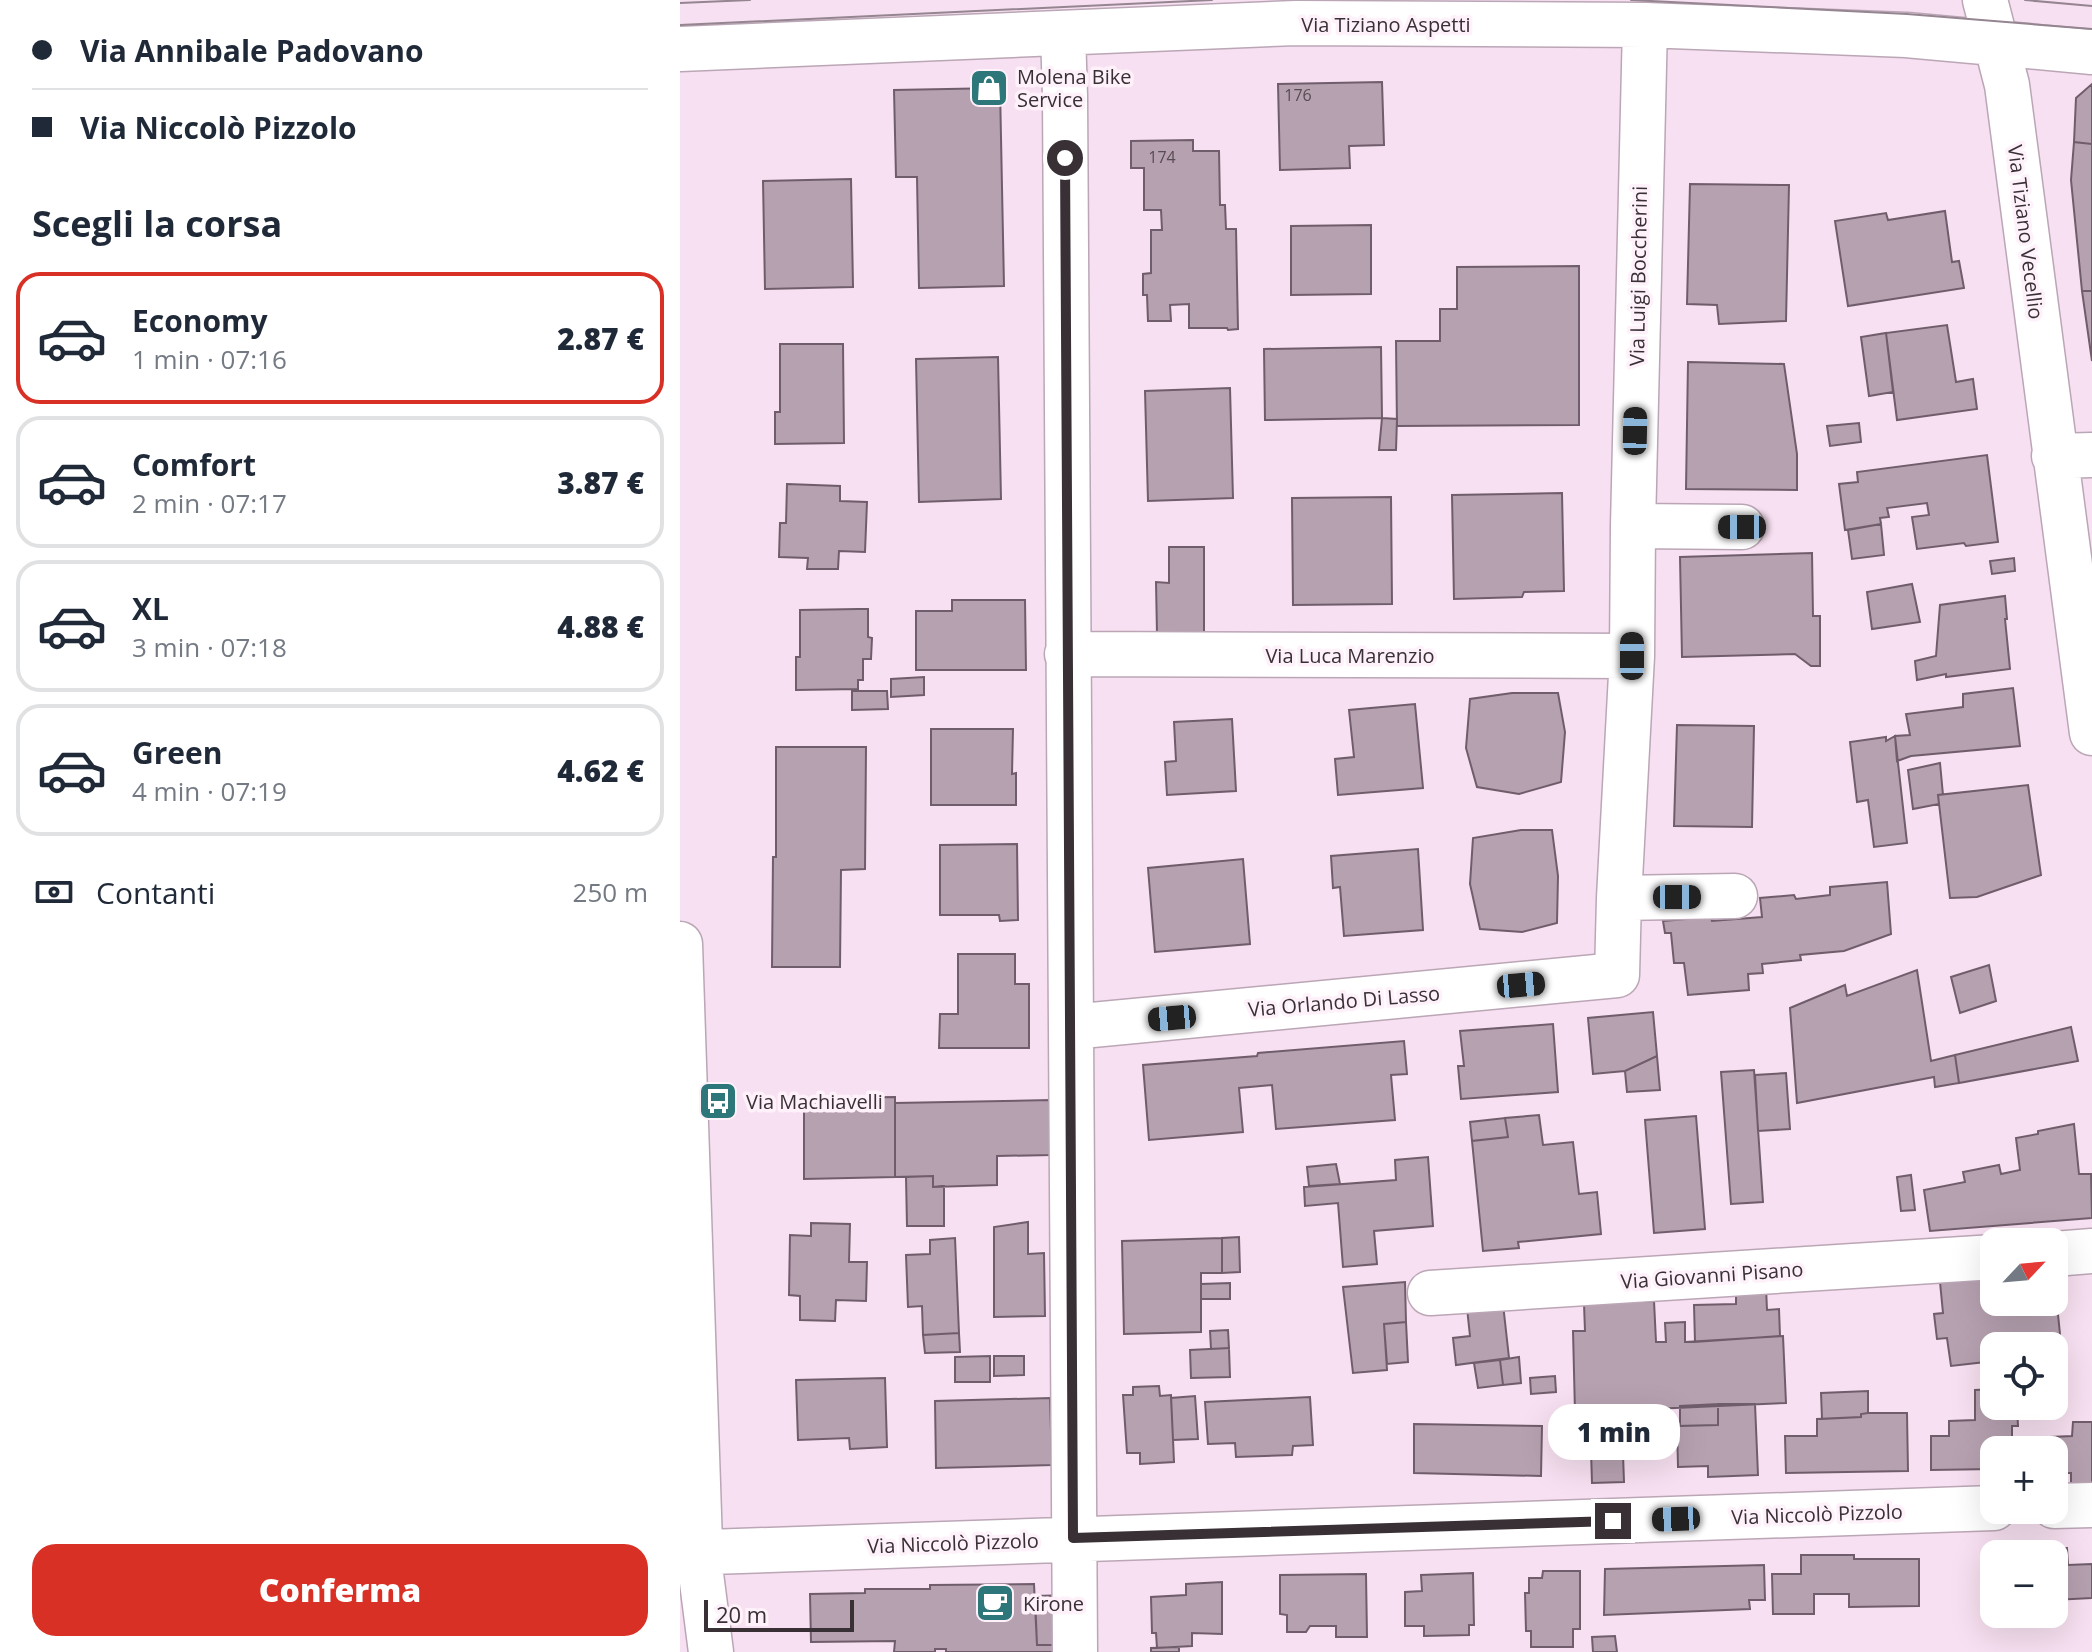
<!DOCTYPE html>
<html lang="it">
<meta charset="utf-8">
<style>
body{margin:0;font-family:"Open Sans",sans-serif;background:#f6f6f7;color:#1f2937;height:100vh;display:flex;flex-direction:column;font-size:30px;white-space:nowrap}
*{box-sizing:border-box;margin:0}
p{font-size:26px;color:#747a83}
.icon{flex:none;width:44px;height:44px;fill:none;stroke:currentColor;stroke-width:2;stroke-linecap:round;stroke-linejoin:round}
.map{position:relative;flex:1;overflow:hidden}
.side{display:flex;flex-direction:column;background:#fff;width:680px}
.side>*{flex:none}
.banner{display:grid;align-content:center;height:176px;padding:0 32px;background:#fff}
.needle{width:52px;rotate:64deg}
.tools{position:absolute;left:1300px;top:1228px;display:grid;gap:16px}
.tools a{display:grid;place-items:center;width:88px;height:88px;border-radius:16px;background:#fff;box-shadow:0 8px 32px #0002;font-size:40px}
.scale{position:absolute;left:24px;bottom:20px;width:150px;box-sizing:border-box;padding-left:8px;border:4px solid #393036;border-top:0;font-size:22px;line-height:28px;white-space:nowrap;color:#393036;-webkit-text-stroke:6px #fef1fa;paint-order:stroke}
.end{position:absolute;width:36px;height:36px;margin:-18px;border:10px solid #393036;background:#fff;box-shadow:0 0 0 4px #fff}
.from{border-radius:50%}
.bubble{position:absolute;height:56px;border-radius:24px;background:#fff;box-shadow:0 8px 32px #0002;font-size:26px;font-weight:800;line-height:56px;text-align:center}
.car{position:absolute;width:24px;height:48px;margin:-24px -12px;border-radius:10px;box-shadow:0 0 6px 2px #0007;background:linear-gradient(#222 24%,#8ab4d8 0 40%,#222 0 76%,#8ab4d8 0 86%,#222 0)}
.banner b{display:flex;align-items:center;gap:28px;height:76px;font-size:30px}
.banner b+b{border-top:2px solid #e0e1e3}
.banner i{width:20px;height:20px;background:#1f2937}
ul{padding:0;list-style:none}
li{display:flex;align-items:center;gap:24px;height:132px;margin:0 16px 12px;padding:0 16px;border:4px solid #e0e1e3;border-radius:24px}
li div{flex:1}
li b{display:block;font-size:30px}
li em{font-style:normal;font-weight:800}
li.selected{border-color:#d93025}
li>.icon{width:72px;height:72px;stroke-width:1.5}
h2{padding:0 32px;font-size:36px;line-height:96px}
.pay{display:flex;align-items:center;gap:20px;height:88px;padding:0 32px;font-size:30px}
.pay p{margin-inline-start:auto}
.primary-button{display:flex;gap:16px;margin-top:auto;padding:16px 32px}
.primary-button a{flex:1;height:92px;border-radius:24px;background:#d93025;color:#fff;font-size:32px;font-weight:800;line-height:92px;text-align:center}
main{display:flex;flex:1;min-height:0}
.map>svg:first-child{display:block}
.building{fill:#b6a1b0;stroke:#705d6b;stroke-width:2}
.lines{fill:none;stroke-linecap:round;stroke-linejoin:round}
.minor-casing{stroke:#bba6b6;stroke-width:47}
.minor{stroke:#fff;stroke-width:44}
.tram{stroke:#948590;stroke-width:2}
.route{stroke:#393036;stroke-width:10}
.labels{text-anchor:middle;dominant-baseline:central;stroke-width:7;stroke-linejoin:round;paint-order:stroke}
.number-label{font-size:16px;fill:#584c54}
.street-label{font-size:20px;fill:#393036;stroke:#fef1fa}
.poi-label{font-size:20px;fill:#393036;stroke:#fef1fa;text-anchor:start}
</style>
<main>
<section class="side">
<div class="banner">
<b><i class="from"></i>Via Annibale Padovano</b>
<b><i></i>Via Niccolò Pizzolo</b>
</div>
<h2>Scegli la corsa</h2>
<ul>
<li class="selected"><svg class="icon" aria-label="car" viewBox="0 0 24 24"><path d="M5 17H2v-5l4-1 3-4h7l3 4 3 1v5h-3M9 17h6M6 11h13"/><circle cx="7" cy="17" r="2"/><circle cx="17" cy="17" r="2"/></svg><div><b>Economy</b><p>1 min · 07:16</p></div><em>2.87 €</em></li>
<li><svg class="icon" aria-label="car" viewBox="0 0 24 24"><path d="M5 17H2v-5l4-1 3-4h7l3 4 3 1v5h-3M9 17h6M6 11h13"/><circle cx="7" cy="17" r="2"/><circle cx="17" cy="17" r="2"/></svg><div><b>Comfort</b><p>2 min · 07:17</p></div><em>3.87 €</em></li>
<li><svg class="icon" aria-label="car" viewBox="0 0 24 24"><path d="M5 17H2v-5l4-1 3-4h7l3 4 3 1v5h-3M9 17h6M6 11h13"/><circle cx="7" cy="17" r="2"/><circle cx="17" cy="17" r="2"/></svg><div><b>XL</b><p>3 min · 07:18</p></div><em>4.88 €</em></li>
<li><svg class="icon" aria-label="car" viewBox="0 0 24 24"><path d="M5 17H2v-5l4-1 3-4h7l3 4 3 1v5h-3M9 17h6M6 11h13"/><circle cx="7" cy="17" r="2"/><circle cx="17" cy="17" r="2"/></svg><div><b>Green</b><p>4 min · 07:19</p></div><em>4.62 €</em></li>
</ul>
<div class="pay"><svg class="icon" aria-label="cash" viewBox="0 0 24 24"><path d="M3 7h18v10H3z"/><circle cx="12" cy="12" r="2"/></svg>Contanti<p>250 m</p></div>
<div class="primary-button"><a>Conferma</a></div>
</section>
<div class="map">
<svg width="1412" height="1652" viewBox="0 0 1412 1652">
<rect width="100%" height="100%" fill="#f7e0f1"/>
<path class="building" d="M 702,82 L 704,145 L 669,146 L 670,168 L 600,170 L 598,84 Z
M 1412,84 L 1412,144 L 1394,142 L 1396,98 Z
M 320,88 L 324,286 L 239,288 L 237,177 L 216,177 L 214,90 Z
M 513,140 L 513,151 L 539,151 L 540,205 L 545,205 L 546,229 L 556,229 L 558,329 L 548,330 L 547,328 L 509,328 L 509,304 L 490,305 L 491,321 L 468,321 L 467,295 L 463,295 L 463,274 L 471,273 L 471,230 L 482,230 L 481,210 L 464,210 L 464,168 L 451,168 L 451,141 Z
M 1394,142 L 1412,144 L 1412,291 L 1402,291 L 1391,180 Z
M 171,179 L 173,287 L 85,289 L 83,181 Z
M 1010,184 L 1109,185 L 1106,321 L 1039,324 L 1037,305 L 1007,304 Z
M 1265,211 L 1272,262 L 1279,261 L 1284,288 L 1168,306 L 1155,221 L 1206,213 L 1208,220 Z
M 691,225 L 691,294 L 611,295 L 611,226 Z
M 899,266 L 899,425 L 717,426 L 716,341 L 760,341 L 760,309 L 777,309 L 777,267 Z
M 1402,291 L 1412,291 L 1412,361 Z
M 1267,325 L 1276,382 L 1293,379 L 1297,409 L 1217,420 L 1206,333 Z
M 1206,333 L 1213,392 L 1189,396 L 1181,337 Z
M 100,344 L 163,344 L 164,443 L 95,444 L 95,412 L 100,412 Z
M 701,347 L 702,418 L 585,420 L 584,349 Z
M 318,357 L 321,499 L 239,502 L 236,359 Z
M 1008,362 L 1104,364 L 1117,454 L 1117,490 L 1006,489 Z
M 550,388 L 553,498 L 468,501 L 465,391 Z
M 702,418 L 717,419 L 716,450 L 699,450 Z
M 1179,423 L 1181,442 L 1150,446 L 1147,426 Z
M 1307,455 L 1318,542 L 1286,546 L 1284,543 L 1237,549 L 1232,517 L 1249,515 L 1247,503 L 1207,508 L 1209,517 L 1200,518 L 1201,524 L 1165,530 L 1159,484 L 1178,482 L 1177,472 Z
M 107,484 L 160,486 L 160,501 L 187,502 L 185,552 L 159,551 L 158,569 L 127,569 L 128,558 L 99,557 L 100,523 L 106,523 Z
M 882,493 L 884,591 L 844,592 L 842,597 L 774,599 L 772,495 Z
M 711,497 L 712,604 L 613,605 L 612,498 Z
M 1201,524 L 1204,555 L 1172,559 L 1168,530 Z
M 489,547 L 524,547 L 524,633 L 477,634 L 476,582 L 489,583 Z
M 1132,553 L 1133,616 L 1140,616 L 1140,666 L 1131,666 L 1115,654 L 1002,657 L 1000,557 Z
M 1334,558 L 1335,571 L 1312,574 L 1310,561 Z
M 1232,584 L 1240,622 L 1192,629 L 1187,592 Z
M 1325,596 L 1327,619 L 1325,619 L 1330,669 L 1266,677 L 1266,674 L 1237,680 L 1235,661 L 1256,656 L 1260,605 Z
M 272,600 L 345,600 L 346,670 L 236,670 L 236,611 L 272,611 Z
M 178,609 L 188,609 L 188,637 L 192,638 L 191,659 L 183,659 L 183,680 L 178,680 L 178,689 L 116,690 L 116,657 L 120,657 L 120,610 Z
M 244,677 L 244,695 L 211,697 L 211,679 Z
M 1333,688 L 1340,746 L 1231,756 L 1217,761 L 1215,736 L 1230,735 L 1226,714 L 1283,707 L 1283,694 Z
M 172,691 L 207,691 L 208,709 L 172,710 Z
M 832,693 L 878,693 L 885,732 L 881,782 L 839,794 L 797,787 L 786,748 L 790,699 Z
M 735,704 L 743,788 L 658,795 L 655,759 L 674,757 L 669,710 Z
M 552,719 L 556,791 L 487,795 L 485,762 L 496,761 L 494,722 Z
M 997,725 L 1074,726 L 1072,827 L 994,826 Z
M 251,729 L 333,729 L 332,774 L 336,773 L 336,805 L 251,805 Z
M 1215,736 L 1227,843 L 1194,847 L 1188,800 L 1177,802 L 1170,742 L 1206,737 L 1206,741 Z
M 96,747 L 186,747 L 185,869 L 161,870 L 160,967 L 92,967 L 93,857 L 96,857 Z
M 1260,763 L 1263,795 L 1258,795 L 1259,804 L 1233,809 L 1228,770 Z
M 1348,785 L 1361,875 L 1297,897 L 1270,898 L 1258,795 Z
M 841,830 L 872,830 L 878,876 L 877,923 L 842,932 L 800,929 L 790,884 L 793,838 Z
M 337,844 L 338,920 L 320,921 L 319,915 L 260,915 L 260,845 Z
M 738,849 L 743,930 L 664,936 L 660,887 L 653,888 L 651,856 Z
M 563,859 L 570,944 L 475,952 L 468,868 Z
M 1207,882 L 1211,934 L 1164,951 L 1120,955 L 1121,960 L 1082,964 L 1083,973 L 1068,974 L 1069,990 L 1008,995 L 1004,963 L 994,963 L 991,933 L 985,933 L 983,921 L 1031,917 L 1032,921 L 1082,917 L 1080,898 L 1114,895 L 1116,899 L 1150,895 L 1150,887 Z
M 278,954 L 335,954 L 335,984 L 349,984 L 349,1048 L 259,1048 L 260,1014 L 278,1014 Z
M 1309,965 L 1316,1001 L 1280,1013 L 1271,977 Z
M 1237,970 L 1251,1061 L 1275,1055 L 1279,1083 L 1255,1087 L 1254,1077 L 1117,1103 L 1110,1008 L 1165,985 L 1167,996 Z
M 973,1012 L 977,1056 L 945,1071 L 913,1074 L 908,1018 Z
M 873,1024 L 878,1092 L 781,1099 L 778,1066 L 784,1066 L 780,1031 Z
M 1391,1027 L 1398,1061 L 1279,1083 L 1275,1055 Z
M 724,1041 L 727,1074 L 711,1075 L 715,1120 L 596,1129 L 592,1085 L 559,1088 L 563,1132 L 469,1140 L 463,1065 L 577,1056 L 578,1053 Z
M 977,1056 L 980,1090 L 947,1092 L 945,1071 Z
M 1074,1070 L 1083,1202 L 1051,1204 L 1041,1072 Z
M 1106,1073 L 1110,1129 L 1078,1131 L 1075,1075 Z
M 215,1097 L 215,1177 L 124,1179 L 124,1098 Z
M 371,1100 L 371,1155 L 317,1156 L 317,1185 L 253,1187 L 253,1176 L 215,1177 L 215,1103 Z
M 859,1115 L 863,1145 L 893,1142 L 899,1194 L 917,1192 L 921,1234 L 838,1242 L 839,1248 L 803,1251 L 792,1141 L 828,1137 L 825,1118 Z
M 1016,1116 L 1025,1229 L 974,1233 L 965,1120 Z
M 825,1118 L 828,1137 L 792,1141 L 790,1122 Z
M 1394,1124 L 1399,1174 L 1411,1174 L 1412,1218 L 1250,1231 L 1244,1190 L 1285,1182 L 1283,1172 L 1319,1165 L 1321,1174 L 1340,1170 L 1336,1138 L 1358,1134 L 1358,1131 Z
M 748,1157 L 753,1226 L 694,1231 L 697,1264 L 663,1267 L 658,1203 L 625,1206 L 624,1187 L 716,1180 L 715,1160 Z
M 656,1164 L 660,1184 L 629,1186 L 627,1167 Z
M 1231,1175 L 1235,1210 L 1221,1211 L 1217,1177 Z
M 253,1176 L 253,1187 L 264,1186 L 264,1226 L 227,1226 L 226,1177 Z
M 348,1222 L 348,1254 L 364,1253 L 365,1316 L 314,1317 L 314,1227 Z
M 131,1223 L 170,1224 L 169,1262 L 187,1262 L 186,1301 L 156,1300 L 155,1321 L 120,1320 L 120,1296 L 109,1295 L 110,1235 L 131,1236 Z
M 559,1237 L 560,1272 L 542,1273 L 542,1238 Z
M 275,1238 L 279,1333 L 243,1335 L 242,1306 L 228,1307 L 226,1255 L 250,1254 L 250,1240 Z
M 542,1238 L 542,1273 L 521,1273 L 521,1332 L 444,1334 L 442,1241 Z
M 1314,1273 L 1314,1302 L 1374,1302 L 1374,1275 L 1382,1354 L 1374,1355 L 1374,1346 L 1314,1346 L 1314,1361 L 1271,1366 L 1267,1338 L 1257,1339 L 1254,1314 L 1263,1313 L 1260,1282 Z
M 725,1282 L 726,1322 L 704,1324 L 707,1370 L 673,1373 L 663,1287 Z
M 550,1283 L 550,1299 L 521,1299 L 521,1284 Z
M 1086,1287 L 1087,1310 L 1099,1309 L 1100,1336 L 1015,1342 L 1014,1305 L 1056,1304 L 1056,1288 Z
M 974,1301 L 976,1342 L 986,1342 L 985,1323 L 1005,1322 L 1005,1342 L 1103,1336 L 1106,1403 L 973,1409 L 975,1452 L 943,1454 L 944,1482 L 912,1483 L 911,1451 L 896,1453 L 893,1331 L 905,1331 L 904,1304 Z
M 823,1304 L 829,1358 L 776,1365 L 773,1338 L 790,1336 L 787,1308 Z
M 726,1322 L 728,1362 L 707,1364 L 704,1324 Z
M 548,1330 L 549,1348 L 531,1349 L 530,1331 Z
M 279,1333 L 280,1352 L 245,1353 L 243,1335 Z
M 549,1348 L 550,1377 L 511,1378 L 510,1350 Z
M 310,1356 L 310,1382 L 275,1382 L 275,1357 Z
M 314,1356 L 344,1356 L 344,1375 L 314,1376 Z
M 839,1357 L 841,1383 L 823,1385 L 820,1360 Z
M 820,1360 L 823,1385 L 798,1388 L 794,1363 Z
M 875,1376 L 876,1392 L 851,1394 L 850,1378 Z
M 205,1378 L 207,1447 L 170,1449 L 169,1438 L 118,1440 L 116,1380 Z
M 479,1386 L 480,1396 L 491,1395 L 494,1462 L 460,1464 L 460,1453 L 447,1453 L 443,1395 L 453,1395 L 453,1387 Z
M 1314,1389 L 1314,1406 L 1337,1406 L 1338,1426 L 1332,1426 L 1332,1450 L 1314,1450 L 1314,1469 L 1251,1470 L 1251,1436 L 1269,1436 L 1269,1421 L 1295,1420 L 1295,1390 Z
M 1188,1391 L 1188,1413 L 1181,1414 L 1181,1417 L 1142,1419 L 1141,1393 Z
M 515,1396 L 518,1439 L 493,1440 L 491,1398 Z
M 630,1397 L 633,1445 L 613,1446 L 612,1455 L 556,1457 L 555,1443 L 528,1444 L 525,1402 Z
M 370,1398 L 372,1465 L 256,1468 L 255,1401 Z
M 1038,1404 L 1075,1404 L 1078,1475 L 1028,1477 L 1028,1466 L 998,1467 L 997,1426 L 1038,1425 Z
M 1038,1404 L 1038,1425 L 1000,1426 L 1000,1406 Z
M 1188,1413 L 1227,1413 L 1228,1471 L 1106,1473 L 1105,1436 L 1137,1436 L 1137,1419 L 1181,1417 L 1181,1414 Z
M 1393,1422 L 1412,1422 L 1412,1483 L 1391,1483 L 1391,1473 L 1374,1473 L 1374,1450 L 1370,1450 L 1370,1437 L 1392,1436 Z
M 734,1424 L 862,1426 L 861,1476 L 734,1473 Z
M 1387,1548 L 1388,1565 L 1412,1564 L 1412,1598 L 1374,1600 L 1374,1554 L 1355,1554 L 1354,1549 Z
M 1121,1555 L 1174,1555 L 1174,1559 L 1239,1559 L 1239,1606 L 1169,1607 L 1169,1594 L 1134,1594 L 1134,1614 L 1093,1614 L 1092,1574 L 1121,1574 Z
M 1084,1565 L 1085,1600 L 1069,1600 L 1070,1609 L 924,1615 L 925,1569 Z
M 863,1571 L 900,1571 L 900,1629 L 893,1629 L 893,1647 L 851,1647 L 851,1631 L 846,1631 L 845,1593 L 849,1593 L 849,1578 L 862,1578 Z
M 793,1573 L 794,1625 L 789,1625 L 789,1635 L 744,1636 L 744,1626 L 725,1626 L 725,1592 L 742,1591 L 741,1575 Z
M 686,1574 L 687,1637 L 656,1637 L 656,1626 L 630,1626 L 626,1632 L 607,1632 L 607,1615 L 600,1614 L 600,1575 Z
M 542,1582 L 542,1634 L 512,1633 L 512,1646 L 477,1648 L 476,1633 L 472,1633 L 471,1597 L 506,1595 L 506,1584 Z
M 354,1584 L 357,1645 L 373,1645 L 373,1652 L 266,1652 L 266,1649 L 255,1649 L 255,1652 L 214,1652 L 215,1641 L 131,1642 L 130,1594 L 185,1593 L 185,1589 L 250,1589 L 250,1585 Z
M 391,1595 L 373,1652 L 373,1645 L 357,1645 L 355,1596 Z
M 935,1636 L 937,1652 L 913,1652 L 912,1637 Z
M 499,1647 L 499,1652 L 471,1652 L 471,1648 Z"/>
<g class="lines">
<g class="minor-casing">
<path id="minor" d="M 1305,0 L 1327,85 L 1412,733
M 383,33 L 385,96 L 395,1652
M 0,49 L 616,23 L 965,25 L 1226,35 L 1412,52
M 1374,456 L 1412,455
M 953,526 L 1062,527
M 387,654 L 952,656
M 939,898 L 1055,896
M 0,944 L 21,1574 L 31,1652
M 391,1027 L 937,975 L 939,898 L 952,656 L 953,526 L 965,25
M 1374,1254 L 1412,1251
M 750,1293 L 1314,1257
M 1374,1506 L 1412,1505
M 0,1553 L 1314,1508"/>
</g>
<use href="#minor" class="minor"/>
<path class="tram" d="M 951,0 L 1227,14 L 1412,29
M 1345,0 L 1412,6
M 0,3 L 70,0
M 0,25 L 532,0"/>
</g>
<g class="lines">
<path class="route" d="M 385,158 L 393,1538 L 933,1521"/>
</g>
<defs>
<g id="shop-square" transform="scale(2)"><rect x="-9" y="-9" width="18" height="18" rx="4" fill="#2d767a" stroke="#fef1fa"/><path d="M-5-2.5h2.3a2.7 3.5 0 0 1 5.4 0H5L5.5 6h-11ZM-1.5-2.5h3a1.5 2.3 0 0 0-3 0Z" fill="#fff"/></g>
<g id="bus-square" transform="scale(2)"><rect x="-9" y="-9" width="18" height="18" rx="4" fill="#2d767a" stroke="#fef1fa"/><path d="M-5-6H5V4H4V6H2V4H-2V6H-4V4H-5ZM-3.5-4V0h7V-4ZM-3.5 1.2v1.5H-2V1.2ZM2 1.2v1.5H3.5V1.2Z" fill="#fff"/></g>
<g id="cafe-square" transform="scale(2)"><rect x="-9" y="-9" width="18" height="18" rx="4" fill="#2d767a" stroke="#fef1fa"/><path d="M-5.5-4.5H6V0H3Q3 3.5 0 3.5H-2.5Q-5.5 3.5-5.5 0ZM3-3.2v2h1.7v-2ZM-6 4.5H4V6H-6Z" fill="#fff"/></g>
</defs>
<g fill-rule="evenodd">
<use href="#shop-square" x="309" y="88"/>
<use href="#bus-square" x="38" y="1101"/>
<use href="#cafe-square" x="315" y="1603"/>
</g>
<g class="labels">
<g class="number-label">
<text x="618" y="95">176</text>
<text x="482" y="157">174</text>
</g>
<g class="street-label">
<text x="706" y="24">Via Tiziano Aspetti</text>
<text transform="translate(1346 232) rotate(83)">Via Tiziano Vecellio</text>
<text transform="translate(958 276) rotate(-89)">Via Luigi Boccherini</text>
<text x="670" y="655">Via Luca Marenzio</text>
<text transform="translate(664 1001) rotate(-5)">Via Orlando Di Lasso</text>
<text transform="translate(1032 1275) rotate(-4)">Via Giovanni Pisano</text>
<text transform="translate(1137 1514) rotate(-2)">Via Niccolò Pizzolo</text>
<text transform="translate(273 1543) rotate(-2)">Via Niccolò Pizzolo</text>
</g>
<g class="poi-label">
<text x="337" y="76">Molena Bike<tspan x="337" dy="23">Service</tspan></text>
<text x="66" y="1101">Via Machiavelli</text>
<text x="343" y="1603">Kirone</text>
</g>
</g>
</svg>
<div class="tools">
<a><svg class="needle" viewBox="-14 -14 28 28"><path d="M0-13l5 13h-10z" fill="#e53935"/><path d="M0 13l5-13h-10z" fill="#747a83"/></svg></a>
<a><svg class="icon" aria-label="locate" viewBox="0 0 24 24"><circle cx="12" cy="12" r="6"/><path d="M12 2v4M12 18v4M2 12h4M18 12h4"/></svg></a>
<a>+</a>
<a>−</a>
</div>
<div class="scale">20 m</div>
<i class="end from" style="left:385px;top:158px"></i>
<i class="end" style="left:933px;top:1521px"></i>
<div class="bubble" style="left:868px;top:1404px;width:132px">1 min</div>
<i class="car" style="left:955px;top:431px;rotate:1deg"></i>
<i class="car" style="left:1062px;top:527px;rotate:270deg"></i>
<i class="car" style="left:952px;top:656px;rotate:0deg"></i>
<i class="car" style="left:997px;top:897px;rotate:90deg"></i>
<i class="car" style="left:841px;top:985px;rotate:85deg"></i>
<i class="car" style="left:492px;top:1018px;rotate:265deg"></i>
<i class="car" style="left:996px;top:1519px;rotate:268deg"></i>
</div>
</main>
